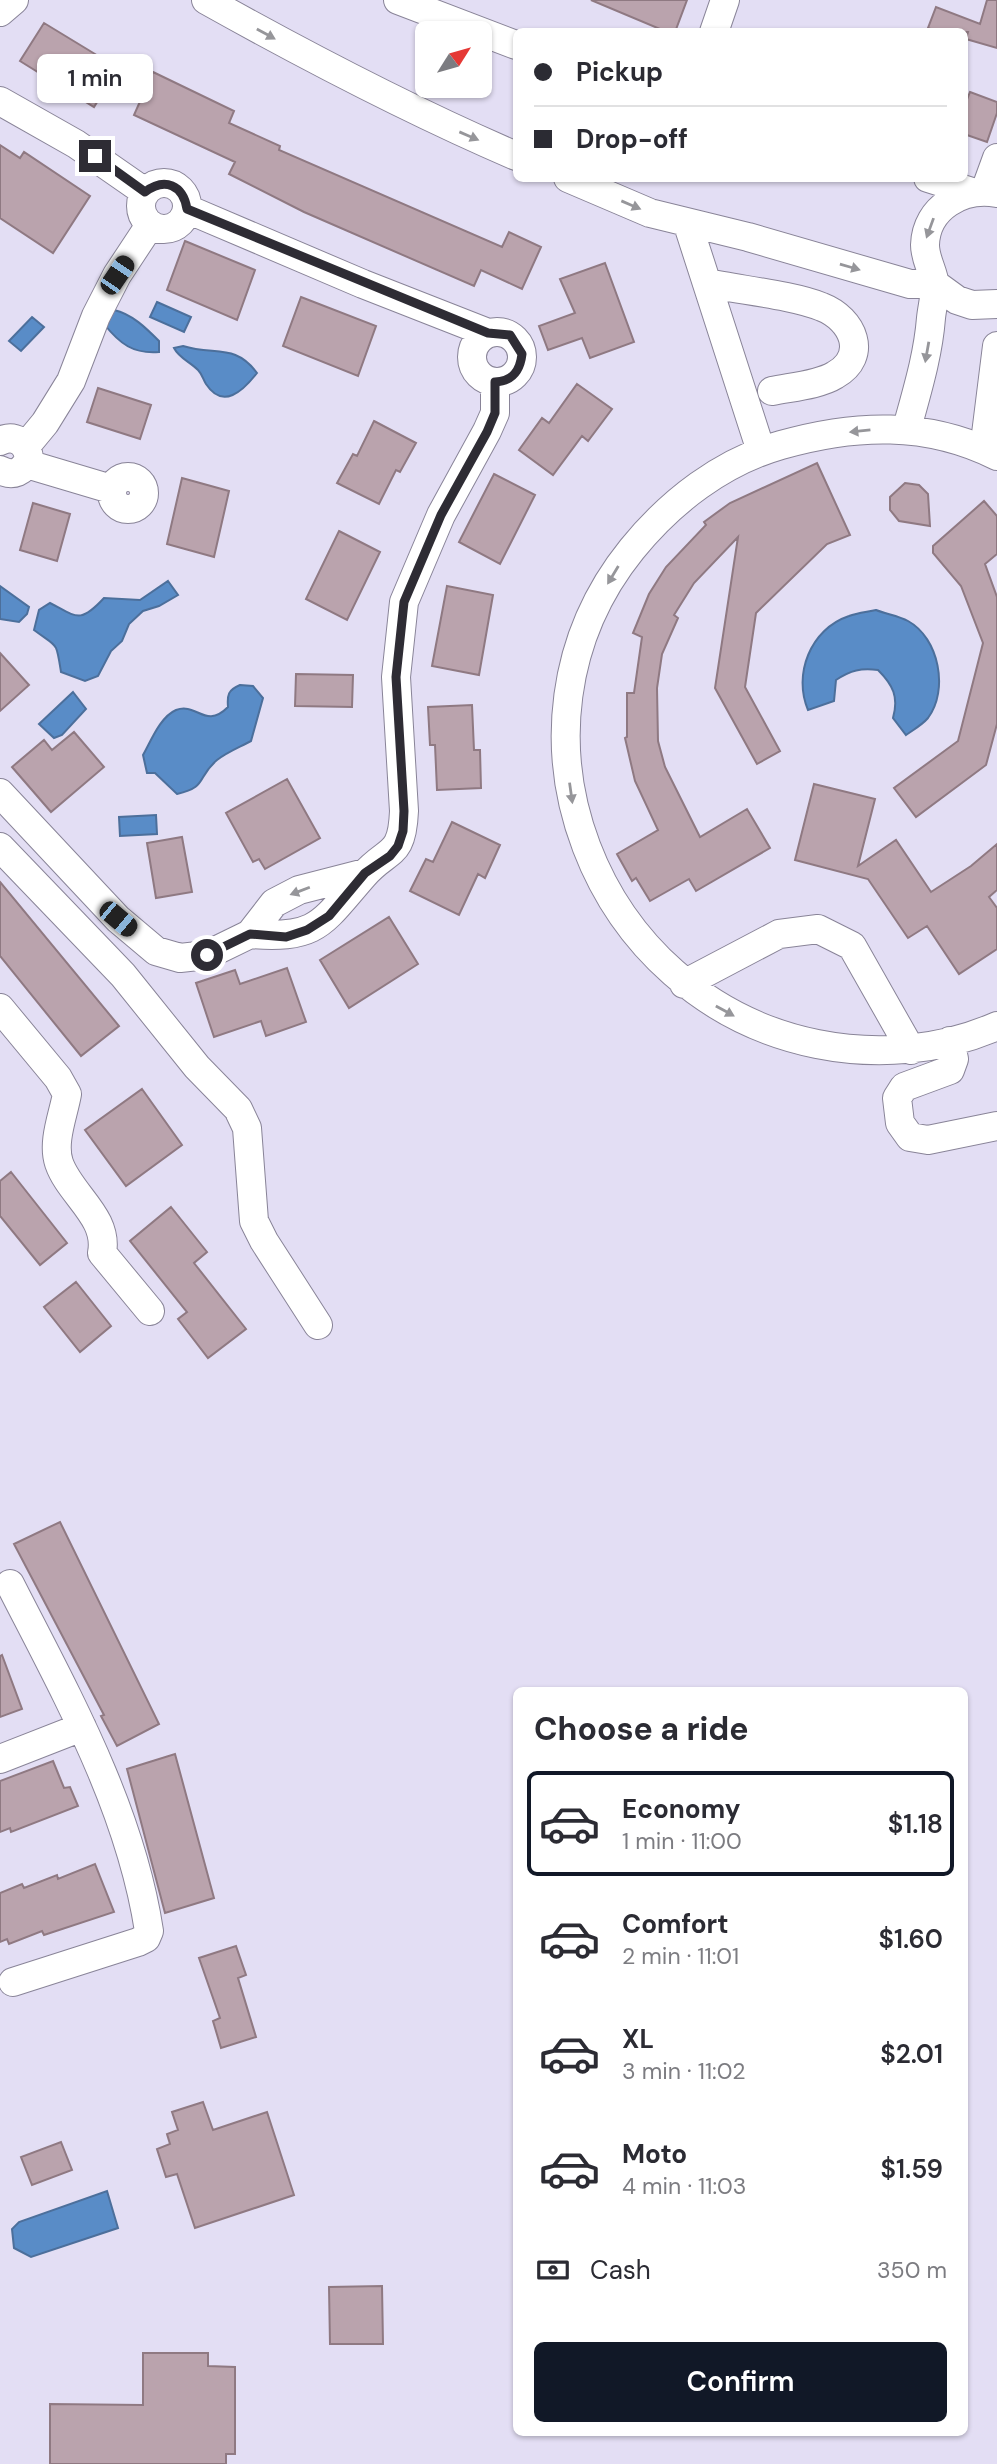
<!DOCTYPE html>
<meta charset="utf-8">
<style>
body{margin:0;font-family:"DM Sans",sans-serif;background:#f7f7f7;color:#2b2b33;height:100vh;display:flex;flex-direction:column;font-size:26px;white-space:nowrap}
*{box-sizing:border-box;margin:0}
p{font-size:23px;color:#7c7c81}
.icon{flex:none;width:38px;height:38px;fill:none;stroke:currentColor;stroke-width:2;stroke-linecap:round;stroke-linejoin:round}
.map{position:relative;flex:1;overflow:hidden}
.sheet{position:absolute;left:513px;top:1687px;width:455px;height:749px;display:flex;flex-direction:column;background:#fff;border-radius:10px;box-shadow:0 2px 5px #0004}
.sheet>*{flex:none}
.guide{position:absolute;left:513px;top:28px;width:455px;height:154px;border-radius:10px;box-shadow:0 2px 5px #0004;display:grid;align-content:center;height:154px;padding:0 21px;background:#fff}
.needle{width:46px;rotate:53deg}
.controls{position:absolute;left:415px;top:21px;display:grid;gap:14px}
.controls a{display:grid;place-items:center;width:77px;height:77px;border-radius:10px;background:#fff;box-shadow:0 2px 5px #0004;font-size:35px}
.end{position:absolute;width:32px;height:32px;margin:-16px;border:9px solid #2e2c34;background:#fff;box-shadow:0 0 0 4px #fff}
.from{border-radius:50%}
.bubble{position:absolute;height:49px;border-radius:10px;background:#fff;box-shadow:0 2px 5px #0004;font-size:23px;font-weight:600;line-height:49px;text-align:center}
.car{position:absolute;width:21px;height:42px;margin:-21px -10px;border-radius:9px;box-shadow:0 0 5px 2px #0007;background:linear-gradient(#222 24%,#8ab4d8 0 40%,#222 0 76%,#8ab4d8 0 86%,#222 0)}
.guide b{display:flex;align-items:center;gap:24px;height:66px;font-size:26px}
.guide b+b{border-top:2px solid #e1e1e2}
.guide i{width:18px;height:18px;background:#2b2b33}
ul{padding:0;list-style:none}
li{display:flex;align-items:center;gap:21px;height:105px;margin:0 14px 10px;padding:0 7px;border:4px solid transparent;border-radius:10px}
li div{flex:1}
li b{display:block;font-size:26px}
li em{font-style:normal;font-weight:600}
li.selected{border-color:#111827}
li>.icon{width:63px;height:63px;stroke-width:1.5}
h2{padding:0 21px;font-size:32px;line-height:84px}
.pay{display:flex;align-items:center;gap:18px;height:77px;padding:0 21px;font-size:26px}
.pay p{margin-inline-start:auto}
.action{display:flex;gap:14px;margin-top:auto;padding:14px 21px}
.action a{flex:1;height:80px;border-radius:10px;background:#111827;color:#fff;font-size:28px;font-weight:600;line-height:80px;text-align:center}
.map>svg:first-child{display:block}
.water{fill:#598cc7;stroke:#4c6f9b;stroke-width:2}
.building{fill:#baa3ad;stroke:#8f7982;stroke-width:2}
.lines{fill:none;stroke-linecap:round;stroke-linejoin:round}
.minor-casing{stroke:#898498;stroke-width:30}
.minor{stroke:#fff;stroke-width:28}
.oneway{fill:#96969a}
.route{stroke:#2e2c34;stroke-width:9}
</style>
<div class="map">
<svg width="997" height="2464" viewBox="0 0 997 2464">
<rect width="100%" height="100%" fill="#e3def4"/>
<path class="water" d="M 157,302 L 191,317 L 184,332 L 150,317 Z
M 114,310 C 132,314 146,328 159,341 L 159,352 C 133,354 120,344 104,324 Z
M 32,317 L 44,327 L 21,351 L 9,341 Z
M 183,346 C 215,356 235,343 257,373 C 243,391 223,410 206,384 C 203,379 202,374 198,370 C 190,362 179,358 174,348 Z
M 168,581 L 178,595 L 159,606 L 143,611 L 129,624 L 122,641 L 111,651 L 98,676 L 85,681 L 61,672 C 56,640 58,648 34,630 L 39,610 L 50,603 C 77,617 80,624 104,598 L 140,600 Z
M 0,586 L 29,607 L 27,614 L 19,622 L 0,619 Z
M 876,610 C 886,614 899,616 908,621 C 939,638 949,690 928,718 C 922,725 913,730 906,735 L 893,718 C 899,697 893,685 878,670 C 861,668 851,670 836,680 L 834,701 L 808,710 C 793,675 810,629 849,616 C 857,613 867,612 876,610 Z
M 240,685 L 253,686 L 263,698 L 251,741 C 240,747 227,752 217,760 C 196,778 208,787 177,794 L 155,773 L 147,773 L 143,755 C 151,741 160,717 176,710 C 197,702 205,730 228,707 C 227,695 228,690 240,685 Z
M 73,692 L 86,709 L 62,735 L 54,738 L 39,724 Z
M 156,815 L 157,834 L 120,836 L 119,817 Z
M 107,2191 L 118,2228 L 31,2257 L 14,2248 L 12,2229 L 19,2222 Z"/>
<path class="building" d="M 591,0 L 687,0 L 675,32 L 667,32 Z
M 987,0 L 997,0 L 997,48 L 966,39 L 968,32 L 938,32 L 928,28 L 936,7 L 980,24 Z
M 44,23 L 118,68 L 94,107 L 20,61 Z
M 153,72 L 234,111 L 229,123 L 280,146 L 279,150 L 502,247 L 509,232 L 541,247 L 522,289 L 481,270 L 474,286 L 304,212 L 229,174 L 235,162 L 134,115 Z
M 970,92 L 997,102 L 997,113 L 987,142 L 964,134 L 964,107 Z
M 0,145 L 20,158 L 24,152 L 90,196 L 53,253 L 0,218 Z
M 185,241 L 255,270 L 237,320 L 167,290 Z
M 605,263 L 634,342 L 590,358 L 582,338 L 548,350 L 539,326 L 575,313 L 560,279 Z
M 301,297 L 376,326 L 358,376 L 283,346 Z
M 577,384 L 612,409 L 588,441 L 582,436 L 553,475 L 519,450 L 542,418 L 549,423 Z
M 98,388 L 151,405 L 140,439 L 87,422 Z
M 374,421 L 416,443 L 400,472 L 396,470 L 379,504 L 337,483 L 353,454 L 357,456 Z
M 817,463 L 850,535 L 827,544 L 756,613 L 745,687 L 780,751 L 757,764 L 715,688 L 738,537 L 694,583 L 674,615 L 678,618 L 662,654 L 657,688 L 658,741 L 665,767 L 700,837 L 747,809 L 770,848 L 696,891 L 689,879 L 650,901 L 636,878 L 632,881 L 617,854 L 658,830 L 635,781 L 625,738 L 627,737 L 627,693 L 634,693 L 642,637 L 633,633 L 649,594 L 666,567 L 706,525 L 704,522 L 730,503 Z
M 494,474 L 535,495 L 500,564 L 459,542 Z
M 182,478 L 229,491 L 214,557 L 167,544 Z
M 905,483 L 919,485 L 928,494 L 930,526 L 899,521 L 890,510 L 890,497 Z
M 984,501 L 997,516 L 997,554 L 985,564 L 997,597 L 997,724 L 986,765 L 916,817 L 894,788 L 958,741 L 983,643 L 961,586 L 933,553 L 933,546 Z
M 33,503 L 70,514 L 57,561 L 20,550 Z
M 339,531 L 380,552 L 347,620 L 306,599 Z
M 447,586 L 493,595 L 479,675 L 432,666 Z
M 0,653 L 29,685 L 0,711 Z
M 296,674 L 353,675 L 352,707 L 295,706 Z
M 472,705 L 474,750 L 480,750 L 481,788 L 437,790 L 435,745 L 430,745 L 428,707 Z
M 74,732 L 104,767 L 51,812 L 12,767 L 44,740 L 52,750 Z
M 287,779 L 320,838 L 265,869 L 259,859 L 253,862 L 226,813 Z
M 814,784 L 875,799 L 858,866 L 896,840 L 931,892 L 971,866 L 997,844 L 997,890 L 989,897 L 997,908 L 997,949 L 959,974 L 927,926 L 908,938 L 868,879 L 795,860 Z
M 452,822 L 500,845 L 485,878 L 478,874 L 459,915 L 410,891 L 426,859 L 433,862 Z
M 182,837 L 192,892 L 156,898 L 147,843 Z
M 0,882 L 119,1026 L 81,1056 L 0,956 Z
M 389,917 L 418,964 L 349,1008 L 320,960 Z
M 287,968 L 306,1022 L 266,1036 L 261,1021 L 214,1037 L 196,983 L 235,970 L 240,984 Z
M 142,1089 L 182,1145 L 126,1186 L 85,1130 Z
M 11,1172 L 67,1243 L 40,1265 L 0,1216 L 0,1181 Z
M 171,1207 L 207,1252 L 194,1263 L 246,1329 L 208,1358 L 178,1319 L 187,1312 L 130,1241 Z
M 76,1282 L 111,1326 L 80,1352 L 44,1307 Z
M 60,1522 L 159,1724 L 117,1746 L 101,1716 L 104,1715 L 14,1544 Z
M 2,1655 L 22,1709 L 0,1717 L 0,1656 Z
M 175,1754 L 214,1898 L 165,1913 L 127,1769 Z
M 53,1761 L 64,1788 L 70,1787 L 78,1806 L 11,1832 L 10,1828 L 0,1832 L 0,1781 Z
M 95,1864 L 114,1912 L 44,1935 L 42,1931 L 9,1944 L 7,1939 L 0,1942 L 0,1893 L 22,1884 L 24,1888 L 57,1875 L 58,1879 Z
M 236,1946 L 246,1975 L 238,1978 L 256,2037 L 221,2048 L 213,2021 L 220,2018 L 199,1958 Z
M 203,2102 L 213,2130 L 267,2112 L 294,2195 L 195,2228 L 177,2174 L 166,2177 L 157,2149 L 170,2144 L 167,2134 L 178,2130 L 172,2112 Z
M 61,2142 L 72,2170 L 32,2185 L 21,2157 Z
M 382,2286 L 383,2344 L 330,2344 L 329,2287 Z
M 143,2353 L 208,2353 L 208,2366 L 235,2367 L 235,2454 L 226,2454 L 226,2464 L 50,2464 L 50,2404 L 143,2405 Z"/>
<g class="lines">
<g class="minor-casing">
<path id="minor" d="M 206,0 C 308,57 409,110 516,156
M 398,0 L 516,45
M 0,12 L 14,0
M 714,32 L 725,0
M 0,101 L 76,144 L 145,192
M 568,178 L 650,213 L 748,237 L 910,284 L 935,284 L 957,300 L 972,305 L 997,304
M 928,178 L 972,192
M141 206a23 23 0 1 1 46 0a23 23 0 1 1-46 0Z
M 985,191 L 997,158
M 187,209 L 363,284 L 488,333
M 688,225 L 761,451
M 707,283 C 739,290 793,295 822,307 C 853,319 869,356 835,375 C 819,385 791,387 772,391
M472 357a25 25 0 1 1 50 0a25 25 0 1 1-50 0Z
M 907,428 C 917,391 928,356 931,318 C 932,308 935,297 935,286 C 934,272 925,260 925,245 C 926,207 963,187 997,193
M 0,441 C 14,434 27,442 29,458 C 24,472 13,477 0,470
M 26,446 L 45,423 L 71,381 L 96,316 L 117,275 L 150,225
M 984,450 L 997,346
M 997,456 C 927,421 855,424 781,445 C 722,462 671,501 632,549 C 487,728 594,999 817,1044 C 877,1056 940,1051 997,1026
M 27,464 L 111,489
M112 493a16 16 0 1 1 32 0a16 16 0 1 1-32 0Z
M 0,793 L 118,919 L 156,951 L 180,958 L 207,955 L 250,934 L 274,903 L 299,890 L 365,873
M 0,847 L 123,975 L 197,1067 L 238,1109 L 247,1128 L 254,1221 L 264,1241 L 318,1325
M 250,934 C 318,939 321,924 363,876 C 388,847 402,859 404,811 L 396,677 L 404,602 L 441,515 L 487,431 L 495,413 L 495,382
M 684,984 L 779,934 L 818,929 L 852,946 L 911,1050
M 0,1008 L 58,1078 L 67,1094 C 63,1116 52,1142 59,1163 C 70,1195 109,1217 102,1253 L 150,1311
M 950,1041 L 954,1059 L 950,1070 L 904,1087 L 897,1098 L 900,1123 L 910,1137 L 928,1140 L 997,1126
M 10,1584 C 66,1694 130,1807 149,1931 L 146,1938 L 138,1942 L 13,1982
M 0,1759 L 82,1727"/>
</g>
<use href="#minor" class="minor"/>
</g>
<defs><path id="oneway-solid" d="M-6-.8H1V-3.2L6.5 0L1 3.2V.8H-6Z" transform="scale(1.75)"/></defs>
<g class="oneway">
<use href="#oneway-solid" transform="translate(266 34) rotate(29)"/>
<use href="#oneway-solid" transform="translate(469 136) rotate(23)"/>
<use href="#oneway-solid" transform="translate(631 205) rotate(23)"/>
<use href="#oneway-solid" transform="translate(930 228) rotate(110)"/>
<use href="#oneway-solid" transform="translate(850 267) rotate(16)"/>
<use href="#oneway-solid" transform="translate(927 352) rotate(100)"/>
<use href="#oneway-solid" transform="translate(860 431) rotate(174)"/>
<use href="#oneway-solid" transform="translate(613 575) rotate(121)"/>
<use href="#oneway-solid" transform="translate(571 793) rotate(82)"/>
<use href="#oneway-solid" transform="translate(300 891) rotate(159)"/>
<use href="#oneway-solid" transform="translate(725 1011) rotate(29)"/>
</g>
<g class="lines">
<path class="route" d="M 95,156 L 145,192 C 165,177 183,185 187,209 L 488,333 L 510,335 L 522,354 C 520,371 513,381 495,382 L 495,413 L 487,432 L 441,515 L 404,602 L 396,677 L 404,811 L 403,831 L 398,846 L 390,856 L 365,873 L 329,916 L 307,930 L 286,937 L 250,934 L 207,955"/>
</g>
</svg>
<div class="controls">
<a><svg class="needle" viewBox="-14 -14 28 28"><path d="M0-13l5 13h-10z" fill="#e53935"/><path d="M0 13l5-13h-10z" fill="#7c7c81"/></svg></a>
</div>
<i class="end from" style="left:207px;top:955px"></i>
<i class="end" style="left:95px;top:156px"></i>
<div class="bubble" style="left:37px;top:54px;width:116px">1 min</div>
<i class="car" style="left:117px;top:275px;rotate:34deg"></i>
<i class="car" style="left:118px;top:919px;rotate:130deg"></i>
<div class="guide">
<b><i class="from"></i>Pickup</b>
<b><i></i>Drop-off</b>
</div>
<section class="sheet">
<h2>Choose a ride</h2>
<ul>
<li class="selected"><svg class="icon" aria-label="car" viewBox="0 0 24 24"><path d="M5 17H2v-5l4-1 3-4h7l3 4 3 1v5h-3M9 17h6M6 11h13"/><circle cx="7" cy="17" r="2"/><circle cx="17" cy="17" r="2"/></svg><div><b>Economy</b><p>1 min · 11:00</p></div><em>$1.18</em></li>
<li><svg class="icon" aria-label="car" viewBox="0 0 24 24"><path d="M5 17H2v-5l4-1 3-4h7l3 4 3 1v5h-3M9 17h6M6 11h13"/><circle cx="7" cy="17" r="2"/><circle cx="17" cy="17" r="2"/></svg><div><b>Comfort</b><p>2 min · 11:01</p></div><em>$1.60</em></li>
<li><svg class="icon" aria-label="car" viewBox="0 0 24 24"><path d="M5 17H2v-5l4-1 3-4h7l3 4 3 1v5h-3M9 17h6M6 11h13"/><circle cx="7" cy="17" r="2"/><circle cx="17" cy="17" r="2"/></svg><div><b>XL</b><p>3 min · 11:02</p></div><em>$2.01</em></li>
<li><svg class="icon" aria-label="car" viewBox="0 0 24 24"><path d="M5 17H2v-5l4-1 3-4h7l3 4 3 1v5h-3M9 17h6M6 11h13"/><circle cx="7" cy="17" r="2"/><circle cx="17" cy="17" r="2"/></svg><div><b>Moto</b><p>4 min · 11:03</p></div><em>$1.59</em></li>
</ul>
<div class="pay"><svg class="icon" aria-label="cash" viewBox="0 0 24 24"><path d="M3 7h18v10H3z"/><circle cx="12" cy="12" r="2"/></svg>Cash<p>350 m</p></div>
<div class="action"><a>Confirm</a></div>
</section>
</div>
